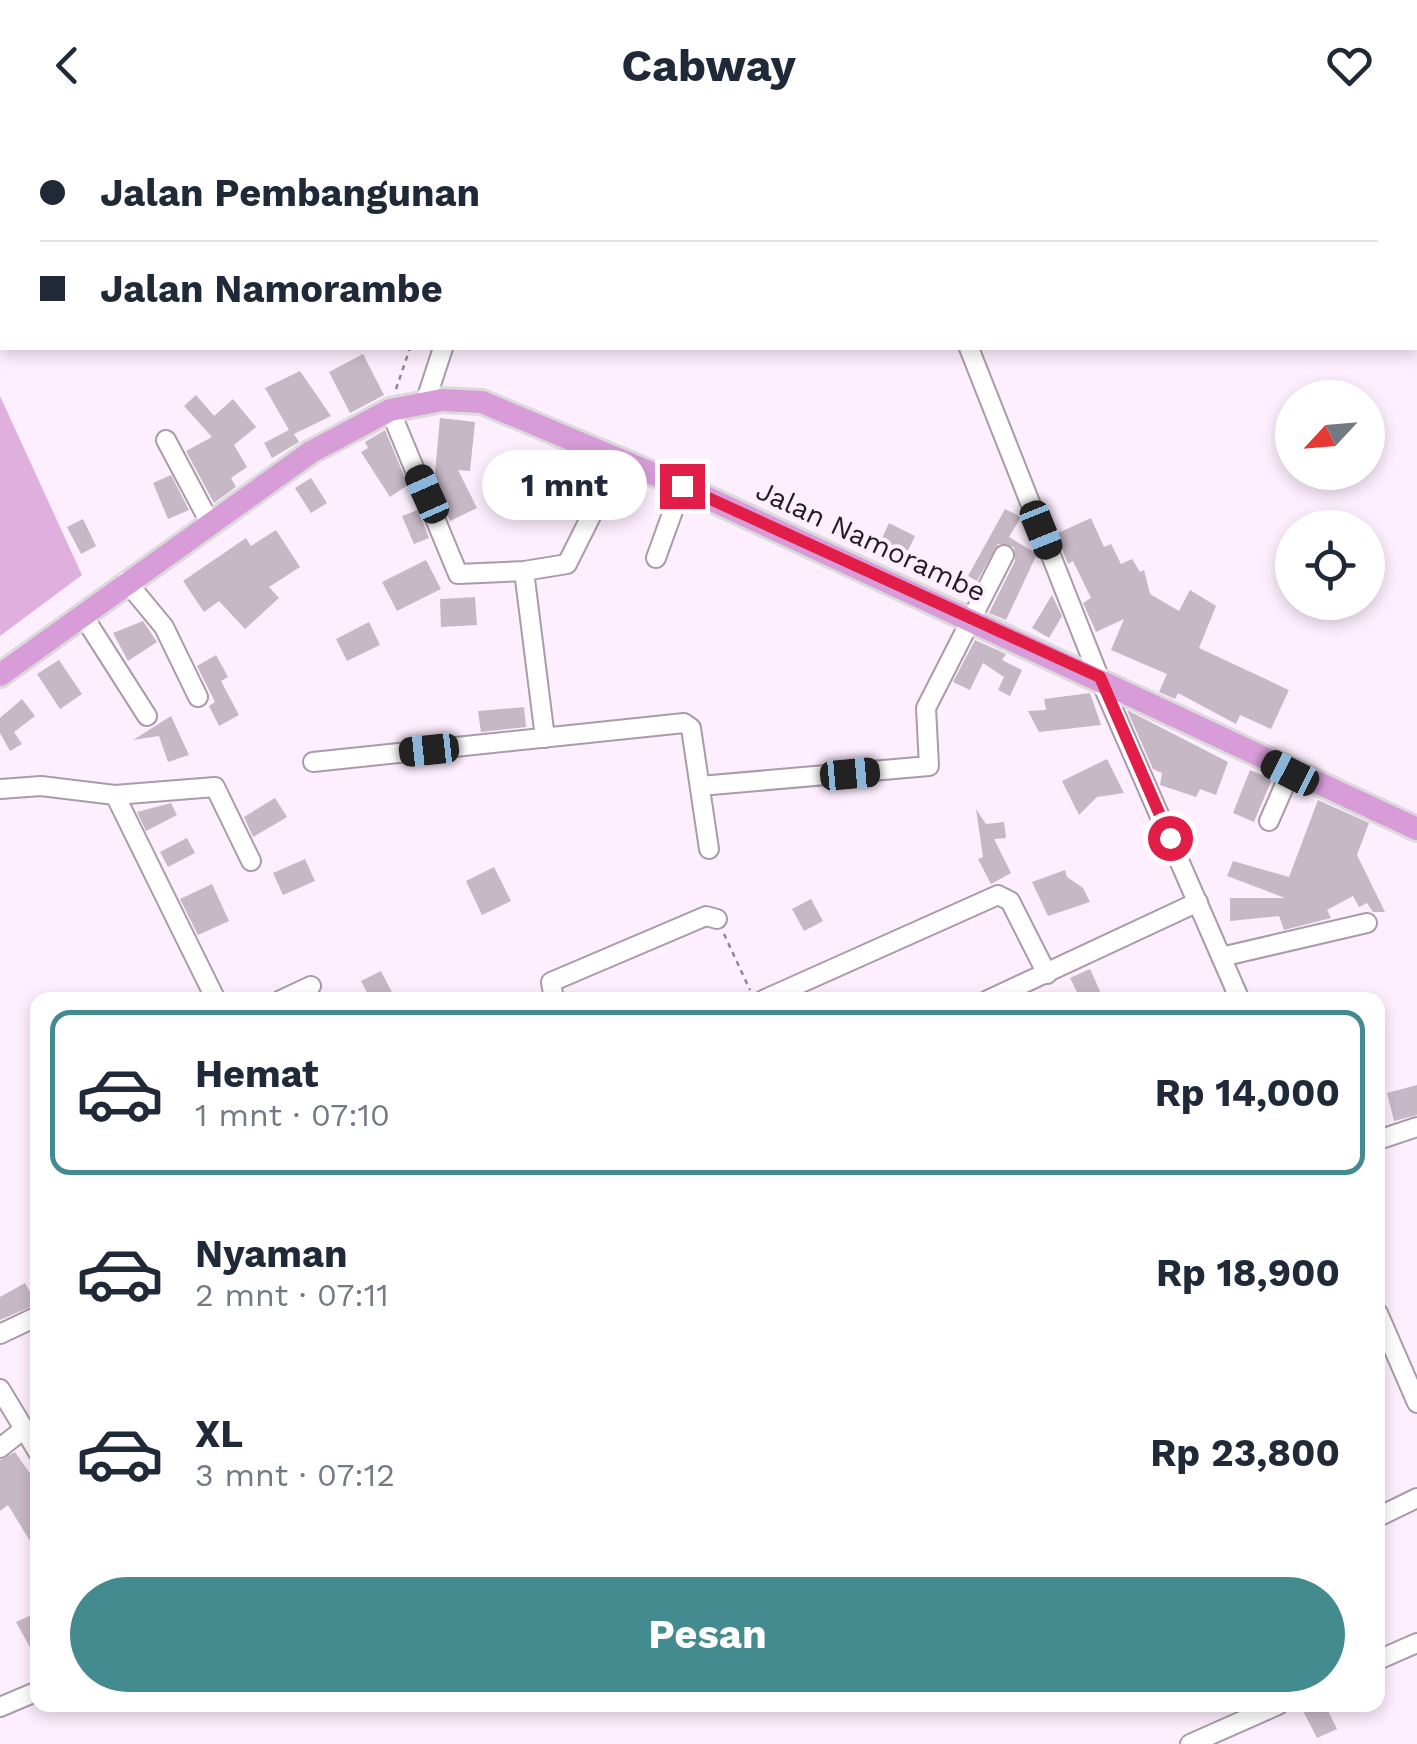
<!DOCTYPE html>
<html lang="id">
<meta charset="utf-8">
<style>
body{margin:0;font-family:"Work Sans",sans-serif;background:#f2f2f3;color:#1f2937;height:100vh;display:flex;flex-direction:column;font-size:38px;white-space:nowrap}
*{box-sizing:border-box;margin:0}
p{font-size:32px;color:#747a83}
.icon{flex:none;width:55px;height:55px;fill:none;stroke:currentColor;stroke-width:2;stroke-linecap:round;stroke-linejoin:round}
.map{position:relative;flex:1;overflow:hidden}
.sheet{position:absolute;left:30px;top:862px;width:1355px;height:720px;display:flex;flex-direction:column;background:#fff;border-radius:20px;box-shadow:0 5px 15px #0003}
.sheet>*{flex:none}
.top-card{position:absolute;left:0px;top:0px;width:1418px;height:220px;box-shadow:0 5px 15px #0003;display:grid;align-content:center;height:220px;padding:0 40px;background:#fff}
.needle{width:65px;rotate:244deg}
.controls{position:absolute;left:1275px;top:250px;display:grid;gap:20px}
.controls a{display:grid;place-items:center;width:110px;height:110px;border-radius:50%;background:#fff;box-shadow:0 5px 15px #0003;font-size:50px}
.end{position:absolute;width:45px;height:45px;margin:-22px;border:12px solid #e11d48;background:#fff;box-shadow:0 0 0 5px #fff}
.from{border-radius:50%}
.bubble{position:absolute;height:70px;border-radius:35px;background:#fff;box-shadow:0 5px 15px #0003;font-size:32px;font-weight:700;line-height:70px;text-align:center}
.car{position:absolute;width:30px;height:60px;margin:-30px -15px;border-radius:12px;box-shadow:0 0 8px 2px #0007;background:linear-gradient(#222 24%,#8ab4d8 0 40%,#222 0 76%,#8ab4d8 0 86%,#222 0)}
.top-card b{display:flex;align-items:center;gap:35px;height:95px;font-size:38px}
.top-card b+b{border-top:2px solid #e0e1e3}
.top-card i{width:25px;height:25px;background:#1f2937}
ul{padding:18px 0 0;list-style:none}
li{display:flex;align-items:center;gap:30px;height:165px;margin:0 20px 15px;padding:0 20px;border:5px solid transparent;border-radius:20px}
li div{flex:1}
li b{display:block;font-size:38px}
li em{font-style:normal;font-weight:700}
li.current{border-color:#448b90}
li>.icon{width:90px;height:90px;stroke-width:1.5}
.cta{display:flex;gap:20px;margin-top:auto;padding:20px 40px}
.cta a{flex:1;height:115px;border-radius:60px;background:#448b90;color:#fff;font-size:40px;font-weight:700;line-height:115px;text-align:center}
header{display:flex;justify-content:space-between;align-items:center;height:130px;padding:0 40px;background:#fff;font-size:45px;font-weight:700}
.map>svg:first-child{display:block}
.green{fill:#dfb0de}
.building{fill:#c7b8c6}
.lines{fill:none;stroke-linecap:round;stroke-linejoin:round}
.minor-casing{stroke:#aa9ba9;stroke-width:22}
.major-casing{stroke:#dcdbdc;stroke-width:28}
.path{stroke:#918691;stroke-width:2.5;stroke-dasharray:5 5;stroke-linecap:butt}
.minor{stroke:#fff;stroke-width:18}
.major{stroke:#d89cd9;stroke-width:22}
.route{stroke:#e11d48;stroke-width:12}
.labels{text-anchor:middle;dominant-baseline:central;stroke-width:8;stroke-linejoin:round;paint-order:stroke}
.street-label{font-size:28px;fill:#231d23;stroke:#feeffe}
</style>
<header><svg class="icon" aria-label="back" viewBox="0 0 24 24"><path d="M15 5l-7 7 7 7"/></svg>Cabway<svg class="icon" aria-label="heart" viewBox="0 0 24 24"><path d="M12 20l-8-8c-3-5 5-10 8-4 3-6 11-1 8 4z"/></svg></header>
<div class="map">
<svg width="1417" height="1614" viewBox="0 0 1417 1614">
<rect width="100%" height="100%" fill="#feeffe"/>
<path class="green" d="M 0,266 L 82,445 L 0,506 Z"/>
<path class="building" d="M 363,224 L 384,265 L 350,283 L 329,242 Z
M 300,241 L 331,286 L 294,304 L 299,312 L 272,328 L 264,313 L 289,300 L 265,258 Z
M 196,265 L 214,286 L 233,269 L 256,297 L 234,315 L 247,337 L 231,348 L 236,357 L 214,373 L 186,321 L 212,307 L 184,276 Z
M 440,288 L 475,292 L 470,341 L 458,340 L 477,378 L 450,391 L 434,354 Z
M 385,300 L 408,355 L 390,367 L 361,322 L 368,318 L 365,312 Z
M 171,345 L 189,380 L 168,389 L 153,353 Z
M 311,348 L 327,373 L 311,383 L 295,358 Z
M 1005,379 L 1021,387 L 1009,407 L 1037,424 L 1006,490 L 989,483 L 1015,431 L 1014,417 L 998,414 L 977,451 L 968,446 Z
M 418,380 L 429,408 L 414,414 L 402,386 Z
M 1091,388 L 1104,417 L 1111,414 L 1121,434 L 1132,429 L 1140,442 L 1144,440 L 1150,464 L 1179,481 L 1190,460 L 1216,476 L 1199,518 L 1289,560 L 1271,599 L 1240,585 L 1236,594 L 1178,563 L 1175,569 L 1159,562 L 1167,544 L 1111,520 L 1124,489 L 1096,502 L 1083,473 L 1091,468 L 1073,431 L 1068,434 L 1056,404 Z
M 83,389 L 96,416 L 81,424 L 67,397 Z
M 889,393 L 915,406 L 904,429 L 878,417 Z
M 276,400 L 300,437 L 269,457 L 279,468 L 245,499 L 219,471 L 204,482 L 183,451 L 246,408 L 251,416 Z
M 426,430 L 441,459 L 397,481 L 382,452 Z
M 1052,465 L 1062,486 L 1049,508 L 1032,498 Z
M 475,467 L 477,495 L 441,497 L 440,469 Z
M 143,491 L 157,512 L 128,531 L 113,503 Z
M 369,492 L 380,515 L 347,531 L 336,509 Z
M 975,510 L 1006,524 L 1002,530 L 1022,540 L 1010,566 L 998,560 L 1004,547 L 983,533 L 970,560 L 953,552 Z
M 216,525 L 228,547 L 221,551 L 239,585 L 219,596 L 209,576 L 215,572 L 197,536 Z
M 59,530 L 82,564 L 60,579 L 37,544 Z
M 1090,563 L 1101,595 L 1039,602 L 1028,581 L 1046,580 L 1044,569 Z
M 22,569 L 35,586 L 14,602 L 22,614 L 10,621 L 0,603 L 0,588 Z
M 524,577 L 526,597 L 481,602 L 478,581 Z
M 1127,580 L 1228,632 L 1216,665 L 1200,659 L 1196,667 L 1160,655 L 1162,643 L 1153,639 Z
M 171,586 L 189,625 L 168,632 L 159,606 L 133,610 Z
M 1107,629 L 1124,663 L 1097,667 L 1079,685 L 1062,651 Z
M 1250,640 L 1272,649 L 1254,692 L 1233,683 Z
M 275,668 L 287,687 L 253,707 L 244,687 Z
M 1318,670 L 1369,693 L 1357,725 L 1385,782 L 1373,782 L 1367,773 L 1359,777 L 1353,766 L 1327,780 L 1331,788 L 1284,800 L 1279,786 L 1230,791 L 1230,768 L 1285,768 L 1227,746 L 1233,731 L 1289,747 Z
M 171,673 L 177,685 L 146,701 L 137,682 Z
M 976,679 L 986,694 L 1004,692 L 1006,708 L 994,709 L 1011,743 L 991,754 L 978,729 L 983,727 Z
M 187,708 L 195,723 L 168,737 L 160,722 Z
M 305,729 L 315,751 L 283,765 L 273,743 Z
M 494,737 L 511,771 L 482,785 L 466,751 Z
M 1065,740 L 1067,747 L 1083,758 L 1090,772 L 1048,786 L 1032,752 Z
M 212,754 L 229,791 L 198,805 L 180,769 Z
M 811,769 L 823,791 L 804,801 L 792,779 Z
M 1090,839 L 1104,870 L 1081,870 L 1070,848 Z
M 381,841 L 396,870 L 371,870 L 361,851 Z
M 1417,955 L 1417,985 L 1394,991 L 1387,963 Z
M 25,1153 L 37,1174 L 0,1190 L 0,1167 Z
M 15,1322 L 38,1355 L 38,1424 L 8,1375 L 0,1381 L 0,1330 Z
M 38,1482 L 38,1532 L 16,1492 Z
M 1300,1575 L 1325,1575 L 1337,1599 L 1317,1608 Z"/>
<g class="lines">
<g class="minor-casing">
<path id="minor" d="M 206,0 L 207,2
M 1069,0 L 1071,2
M 1222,0 L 1223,2
M 1394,0 L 1395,2
M 520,2 L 521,0
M 1415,16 L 1417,15
M 1415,49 L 1417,54
M 969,218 L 1099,547 L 1240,870
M 425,273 L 443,218
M 390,280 L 458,444 L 524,441 L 567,434 L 619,330
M 166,310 L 209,391
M 656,428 L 682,356
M 524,441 L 545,608
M 126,451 L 164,497 L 198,567
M 82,484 L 147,586
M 313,632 L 684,593 L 691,598 L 709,719
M 700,656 L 929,636 L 926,578 L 1004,425
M 0,659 L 41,656 L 115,665 L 216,870
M 115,665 L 215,657 L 251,731
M 1269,691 L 1290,643
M 1221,827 L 1367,793
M 281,870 L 311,856
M 554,870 L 551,852 L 706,786 L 717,789
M 763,870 L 998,765 L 1010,771 L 1047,844
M 988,870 L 1198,772
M 1378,1010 L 1417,997
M 1378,1183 L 1417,1273
M 0,1204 L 38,1186
M 0,1259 L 38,1322
M 0,1318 L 24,1299
M 1378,1387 L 1417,1368
M 1378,1530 L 1417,1513
M 0,1577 L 38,1561
M 1190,1614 L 1278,1575"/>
</g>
<g class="major-casing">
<path id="major" d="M 0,545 L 311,322 L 390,280 L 442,270 L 482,272 L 682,356 L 1417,699"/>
</g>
<path class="path" d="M 489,2 L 490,0
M 396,259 L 410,218
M 724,804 L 750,860"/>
<use href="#minor" class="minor"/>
<use href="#major" class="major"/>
</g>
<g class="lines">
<path class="route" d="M 682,356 L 1100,547 L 1170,708"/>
</g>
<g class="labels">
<g class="street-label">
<text transform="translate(871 411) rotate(25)">Jalan Namorambe</text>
</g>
</g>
</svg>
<div class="controls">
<a><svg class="needle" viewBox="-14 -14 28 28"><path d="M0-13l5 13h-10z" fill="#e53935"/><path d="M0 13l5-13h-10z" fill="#747a83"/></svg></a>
<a><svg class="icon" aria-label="locate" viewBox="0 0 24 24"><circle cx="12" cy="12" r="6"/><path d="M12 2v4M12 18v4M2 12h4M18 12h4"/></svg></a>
</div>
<i class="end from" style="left:1170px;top:708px"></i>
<i class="end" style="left:682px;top:356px"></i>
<div class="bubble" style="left:482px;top:320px;width:165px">1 mnt</div>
<i class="car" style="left:427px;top:364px;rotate:336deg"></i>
<i class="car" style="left:1041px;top:400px;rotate:158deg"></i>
<i class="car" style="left:429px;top:620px;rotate:264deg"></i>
<i class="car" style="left:1290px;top:643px;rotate:297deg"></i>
<i class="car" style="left:850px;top:644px;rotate:85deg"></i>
<div class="top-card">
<b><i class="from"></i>Jalan Pembangunan</b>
<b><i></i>Jalan Namorambe</b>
</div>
<section class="sheet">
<ul>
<li class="current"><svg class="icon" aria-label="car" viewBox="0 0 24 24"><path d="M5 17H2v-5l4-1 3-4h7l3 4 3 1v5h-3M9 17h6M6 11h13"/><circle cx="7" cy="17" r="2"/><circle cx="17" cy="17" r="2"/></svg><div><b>Hemat</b><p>1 mnt · 07:10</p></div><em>Rp 14,000</em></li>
<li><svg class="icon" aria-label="car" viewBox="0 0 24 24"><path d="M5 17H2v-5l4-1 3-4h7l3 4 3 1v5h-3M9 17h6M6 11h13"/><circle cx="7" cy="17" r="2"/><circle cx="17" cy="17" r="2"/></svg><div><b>Nyaman</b><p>2 mnt · 07:11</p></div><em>Rp 18,900</em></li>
<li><svg class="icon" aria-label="car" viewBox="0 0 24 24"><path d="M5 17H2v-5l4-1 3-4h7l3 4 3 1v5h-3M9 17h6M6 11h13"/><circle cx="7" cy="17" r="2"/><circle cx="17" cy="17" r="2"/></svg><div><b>XL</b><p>3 mnt · 07:12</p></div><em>Rp 23,800</em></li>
</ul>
<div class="cta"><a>Pesan</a></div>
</section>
</div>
